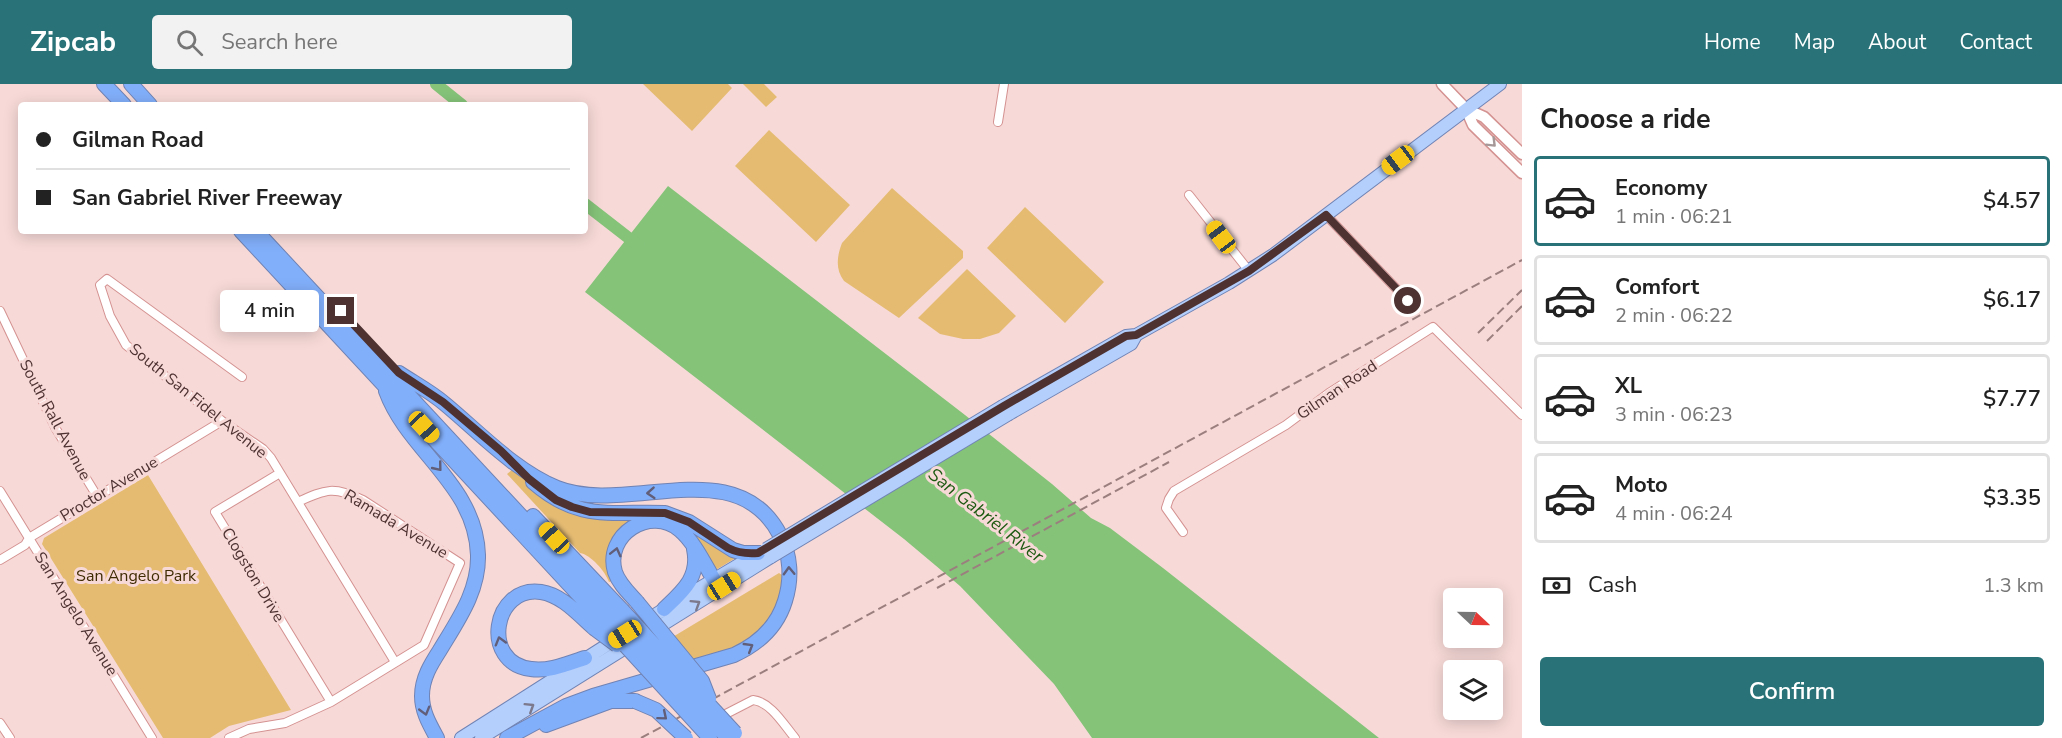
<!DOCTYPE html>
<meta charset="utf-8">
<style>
body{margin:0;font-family:"Nunito Sans",sans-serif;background:#f2f2f2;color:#222;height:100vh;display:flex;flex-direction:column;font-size:22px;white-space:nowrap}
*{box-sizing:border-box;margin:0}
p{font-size:20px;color:#767676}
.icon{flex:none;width:33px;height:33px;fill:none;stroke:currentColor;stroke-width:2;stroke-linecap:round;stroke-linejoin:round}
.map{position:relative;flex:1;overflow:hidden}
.details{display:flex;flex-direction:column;background:#fff;width:540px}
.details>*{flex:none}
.hud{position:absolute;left:18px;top:18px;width:570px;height:132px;border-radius:6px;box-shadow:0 3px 15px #0003;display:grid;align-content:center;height:132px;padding:0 18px;background:#fff}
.needle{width:39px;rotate:112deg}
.fabs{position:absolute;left:1443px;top:504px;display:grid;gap:12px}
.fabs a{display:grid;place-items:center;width:60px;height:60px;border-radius:6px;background:#fff;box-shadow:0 3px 15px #0003;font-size:30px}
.end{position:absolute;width:27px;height:27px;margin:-14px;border:8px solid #4e3232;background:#fff;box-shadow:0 0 0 3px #fff}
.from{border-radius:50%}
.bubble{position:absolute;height:42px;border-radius:6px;background:#fff;box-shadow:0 3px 15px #0003;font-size:20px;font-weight:600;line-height:42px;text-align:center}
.car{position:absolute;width:18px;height:36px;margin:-18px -9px;border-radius:8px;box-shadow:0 0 4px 2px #0007;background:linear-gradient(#f5c518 24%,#345 0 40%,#f5c518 0 76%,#345 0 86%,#f5c518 0)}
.hud b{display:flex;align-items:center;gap:21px;height:57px;font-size:22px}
.hud b+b{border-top:2px solid #e0e0e0}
.hud i{width:15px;height:15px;background:#222}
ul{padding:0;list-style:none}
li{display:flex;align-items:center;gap:18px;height:90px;margin:0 12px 9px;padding:0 6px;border:3px solid #e0e0e0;border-radius:6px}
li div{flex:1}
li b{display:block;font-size:22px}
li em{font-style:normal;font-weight:600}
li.active{border-color:#297378}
li>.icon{width:54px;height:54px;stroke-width:1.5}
h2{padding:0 18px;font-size:27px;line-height:72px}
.pay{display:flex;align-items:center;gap:15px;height:66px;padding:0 18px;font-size:22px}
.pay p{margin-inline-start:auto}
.action{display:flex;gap:12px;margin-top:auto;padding:12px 18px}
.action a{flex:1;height:69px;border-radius:6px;background:#297378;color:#fff;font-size:24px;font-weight:600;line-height:69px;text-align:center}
header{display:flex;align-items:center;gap:36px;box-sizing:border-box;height:84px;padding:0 30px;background:#297378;color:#fff}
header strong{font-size:28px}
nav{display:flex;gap:33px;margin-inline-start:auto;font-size:21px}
.search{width:420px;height:54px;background:#f2f2f2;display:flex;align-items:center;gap:15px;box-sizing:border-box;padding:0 21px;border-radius:6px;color:#767676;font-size:22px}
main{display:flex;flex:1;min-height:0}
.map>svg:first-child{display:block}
.green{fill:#e5bb72}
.water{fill:#85c379}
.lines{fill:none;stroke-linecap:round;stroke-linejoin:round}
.river{stroke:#85c379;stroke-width:12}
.street-casing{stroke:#d49291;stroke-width:10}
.secondary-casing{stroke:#d49291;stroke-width:13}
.primary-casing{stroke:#7083b4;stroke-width:14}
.highway-casing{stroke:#7083b4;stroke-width:16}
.street{stroke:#fff;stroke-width:8}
.secondary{stroke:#fff;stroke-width:10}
.primary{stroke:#b4cffc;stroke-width:12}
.highway{stroke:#82affa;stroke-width:14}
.rail{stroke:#9b7f7e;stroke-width:2;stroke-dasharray:9 4.5;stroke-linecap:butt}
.primary-bridge-casing{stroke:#7083b4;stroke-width:14;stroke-linecap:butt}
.highway-bridge-casing{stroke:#7083b4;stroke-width:16;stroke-linecap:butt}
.primary-bridge{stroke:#b4cffc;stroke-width:12}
.highway-bridge{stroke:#82affa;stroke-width:14}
.oneway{stroke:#a69898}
.oneway2{stroke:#605e78}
.oneway3{stroke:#7c798d}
.route{stroke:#4e3232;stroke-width:8}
.labels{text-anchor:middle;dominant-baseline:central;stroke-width:6;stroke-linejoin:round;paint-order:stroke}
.street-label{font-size:16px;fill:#4e3232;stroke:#f7dad8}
.park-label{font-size:16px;fill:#3f2b03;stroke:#f7dad8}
.water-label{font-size:18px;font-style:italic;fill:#1d5910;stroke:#f7dad8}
</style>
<header>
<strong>Zipcab</strong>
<div class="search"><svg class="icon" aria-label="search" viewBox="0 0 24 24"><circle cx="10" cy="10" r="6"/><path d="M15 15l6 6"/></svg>Search here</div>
<nav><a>Home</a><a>Map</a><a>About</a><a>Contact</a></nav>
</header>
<main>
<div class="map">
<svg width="1522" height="654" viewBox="0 0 1522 654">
<rect width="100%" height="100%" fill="#f7dad8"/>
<path class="green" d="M 643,0 L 728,0 L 732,4 L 692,47 Z
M 743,0 L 764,0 L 777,13 L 766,23 Z
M 769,46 L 850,121 L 816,158 L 735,82 Z
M 892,104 L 963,167 L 963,174 L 899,234 L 844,197 C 835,185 837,172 842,159 Z
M 1025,123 L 1104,198 L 1065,239 L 987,164 Z
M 967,185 L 1016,232 L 999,249 L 980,255 L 963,255 L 940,250 L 918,234 Z
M 514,384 L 550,420 L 554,419 C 588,441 628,425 666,433 C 694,439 712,464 739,472 L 714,487 C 705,474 697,455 685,445 C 656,422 614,439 610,475 C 609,487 617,497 618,505 L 612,497 L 609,498 C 605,487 591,471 580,469 L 507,390 Z
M 148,391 L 291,626 L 229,642 L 210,654 L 163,654 L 42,460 L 44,454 Z
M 779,489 L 782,491 C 781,518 769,550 744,563 C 728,571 707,574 690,579 L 671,554 Z"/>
<path class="water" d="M 668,102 L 965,331 L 1052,400 L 1091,434 L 1110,444 L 1163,484 L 1379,654 L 1092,654 L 1054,600 L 960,502 L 904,455 L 585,208 Z"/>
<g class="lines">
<path class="river" d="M 436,0 L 462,21
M 585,120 L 639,162"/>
<g class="street-casing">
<path id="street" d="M 998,38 L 1004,0
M 1189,111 L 1249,187
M 1326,131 L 1408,217
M 0,227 L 56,345 L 97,412
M 242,293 L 107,195 L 100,201 L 110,232 L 126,261 L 222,337 L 263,365 L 271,374 L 395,578
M 280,389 L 215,428 L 331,618
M 0,407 L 152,654
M 1183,448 L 1166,424 L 1169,415 L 1174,407 L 1286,341 L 1329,309 L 1433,243 L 1522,331
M 0,476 L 25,461 L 29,454 L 222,337
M 718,634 L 753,616 C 771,618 784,641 795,654
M 0,639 L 10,654
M 229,654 L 249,645 L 285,639 L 331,618 L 424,561 L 460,479 L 363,416 C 334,402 326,405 298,418"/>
</g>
<g class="secondary-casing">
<path id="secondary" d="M 1442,0 L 1466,25 L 1473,41 L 1522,89
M 1466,25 L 1484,33 L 1522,70"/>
</g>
<g class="primary-casing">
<path id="primary" d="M 1003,322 L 1126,252 L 1136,251 L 1229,199 L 1273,171 L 1500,0
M 1009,330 L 1131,260 L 1136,251
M 643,538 L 760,468
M 461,654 L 618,554
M 481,654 L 771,473"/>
</g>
<g class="highway-casing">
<path id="highway" d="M 104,0 L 124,21
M 131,0 L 150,21
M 241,147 L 604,538
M 256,147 L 614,532
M 399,289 C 414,299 431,308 445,320 C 480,349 514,386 557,404 C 627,432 736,366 780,451 C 791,471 792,495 785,517 C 777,543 758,560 734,571 L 593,612 L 566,622 L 507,654
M 386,307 C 408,367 476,401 478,471 C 479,507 458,536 440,566 C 431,580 422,594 422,612 C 422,628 430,641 437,654
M 533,398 C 579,438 609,427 665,429 L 689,438 L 733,466 L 743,469 L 758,469
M 533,432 L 622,526
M 637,518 C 629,509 619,500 615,488 C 604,451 650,421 680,446 C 694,458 704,479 714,496 L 718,500 L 724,502
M 664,525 C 683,507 700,493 694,465
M 585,574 C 569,579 549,588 531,585 C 480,579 493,501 541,508 C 562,511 579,531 594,544
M 546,641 L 611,617 L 635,617"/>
</g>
<use href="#street" class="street"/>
<use href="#secondary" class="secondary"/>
<use href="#primary" class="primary"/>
<use href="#highway" class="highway"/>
<path class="rail" d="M 1478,249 L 1522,206
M 1487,257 L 1522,222
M 937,504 L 1169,378
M 641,654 L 1522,176"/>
<g class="primary-bridge-casing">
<path id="primary-bridge" d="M 766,465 L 1003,322
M 771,473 L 1009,330"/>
</g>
<g class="highway-bridge-casing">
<path id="highway-bridge" d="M 637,518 L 702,597 L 709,615
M 622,526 L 735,649
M 614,532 L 727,653
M 604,538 L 710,654
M 594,544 L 617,561
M 635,617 L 656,626 L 686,654"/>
</g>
<use href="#primary-bridge" class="primary-bridge"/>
<use href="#highway-bridge" class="highway-bridge"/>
</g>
<defs><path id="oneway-chevron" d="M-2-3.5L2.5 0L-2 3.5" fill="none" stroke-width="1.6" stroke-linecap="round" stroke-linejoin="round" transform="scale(1.5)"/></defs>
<use class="oneway" href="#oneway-chevron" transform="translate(1492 59) rotate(45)"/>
<g class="oneway2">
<use href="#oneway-chevron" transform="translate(438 383) rotate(51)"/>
<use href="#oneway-chevron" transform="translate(651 409) rotate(176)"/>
<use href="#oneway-chevron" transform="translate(616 468) rotate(-76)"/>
<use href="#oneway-chevron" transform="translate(789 487) rotate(-92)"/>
<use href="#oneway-chevron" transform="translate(500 557) rotate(-106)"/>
<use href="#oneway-chevron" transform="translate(749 563) rotate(-31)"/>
<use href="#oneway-chevron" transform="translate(425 627) rotate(74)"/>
<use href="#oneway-chevron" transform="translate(663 632) rotate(40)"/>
</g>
<g class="oneway3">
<use href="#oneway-chevron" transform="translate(696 520) rotate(-32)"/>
<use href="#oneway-chevron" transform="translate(530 623) rotate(-32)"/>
</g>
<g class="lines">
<path class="route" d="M 341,227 L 399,289 L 443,318 L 501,367 L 529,395 L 556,416 L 572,423 L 590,428 L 665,429 L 689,438 L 728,464 C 738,469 747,470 758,469 L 1004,322 L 1126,252 L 1136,251 L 1249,187 L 1326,131 L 1408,217"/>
</g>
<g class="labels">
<g class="street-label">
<text transform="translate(1337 306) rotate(-34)">Gilman Road</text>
<text transform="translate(198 317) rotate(39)">South San Fidel Avenue</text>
<text transform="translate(55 336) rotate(62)">South Rall Avenue</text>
<text transform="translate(109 405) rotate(-31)">Proctor Avenue</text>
<text transform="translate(396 440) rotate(31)">Ramada Avenue</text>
<text transform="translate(253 491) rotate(59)">Clogston Drive</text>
<text transform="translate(76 530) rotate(58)">San Angelo Avenue</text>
</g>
<g class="park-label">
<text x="136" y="492">San Angelo Park</text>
</g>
<g class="water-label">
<text transform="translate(986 431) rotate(38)">San Gabriel River</text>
</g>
</g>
</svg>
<div class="fabs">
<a><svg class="needle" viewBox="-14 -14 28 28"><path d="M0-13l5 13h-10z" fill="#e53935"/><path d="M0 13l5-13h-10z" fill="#767676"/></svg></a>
<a><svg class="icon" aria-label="layers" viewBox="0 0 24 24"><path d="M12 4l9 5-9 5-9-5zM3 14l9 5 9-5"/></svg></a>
</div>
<i class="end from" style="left:1408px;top:217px"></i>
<i class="end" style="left:341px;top:227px"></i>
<div class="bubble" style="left:220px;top:206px;width:99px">4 min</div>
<i class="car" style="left:1398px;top:76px;rotate:233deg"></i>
<i class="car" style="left:1221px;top:153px;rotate:323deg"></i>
<i class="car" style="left:424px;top:343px;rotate:137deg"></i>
<i class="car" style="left:554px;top:454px;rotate:317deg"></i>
<i class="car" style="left:724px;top:502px;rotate:58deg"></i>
<i class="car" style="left:625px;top:550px;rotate:238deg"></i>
<div class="hud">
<b><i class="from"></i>Gilman Road</b>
<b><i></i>San Gabriel River Freeway</b>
</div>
</div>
<section class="details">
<h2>Choose a ride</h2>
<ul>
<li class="active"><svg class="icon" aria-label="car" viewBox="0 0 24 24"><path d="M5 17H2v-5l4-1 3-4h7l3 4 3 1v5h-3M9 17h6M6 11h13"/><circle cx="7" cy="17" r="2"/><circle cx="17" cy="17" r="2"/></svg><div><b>Economy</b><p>1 min · 06:21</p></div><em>$4.57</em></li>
<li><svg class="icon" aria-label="car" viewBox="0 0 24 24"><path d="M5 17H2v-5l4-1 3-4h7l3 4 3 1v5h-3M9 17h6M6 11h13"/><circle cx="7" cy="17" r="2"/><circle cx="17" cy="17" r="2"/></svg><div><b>Comfort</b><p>2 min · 06:22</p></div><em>$6.17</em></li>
<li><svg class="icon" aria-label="car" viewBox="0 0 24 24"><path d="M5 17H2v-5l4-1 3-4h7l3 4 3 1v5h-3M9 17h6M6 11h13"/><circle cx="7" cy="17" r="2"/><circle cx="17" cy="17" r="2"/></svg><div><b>XL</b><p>3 min · 06:23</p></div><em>$7.77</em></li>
<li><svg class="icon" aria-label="car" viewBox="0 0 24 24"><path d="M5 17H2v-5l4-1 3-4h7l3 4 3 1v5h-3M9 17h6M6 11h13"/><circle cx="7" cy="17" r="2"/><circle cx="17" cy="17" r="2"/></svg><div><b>Moto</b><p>4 min · 06:24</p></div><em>$3.35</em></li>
</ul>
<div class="pay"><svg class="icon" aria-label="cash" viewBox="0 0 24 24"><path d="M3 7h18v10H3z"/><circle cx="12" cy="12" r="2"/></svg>Cash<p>1.3 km</p></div>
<div class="action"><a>Confirm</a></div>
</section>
</main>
